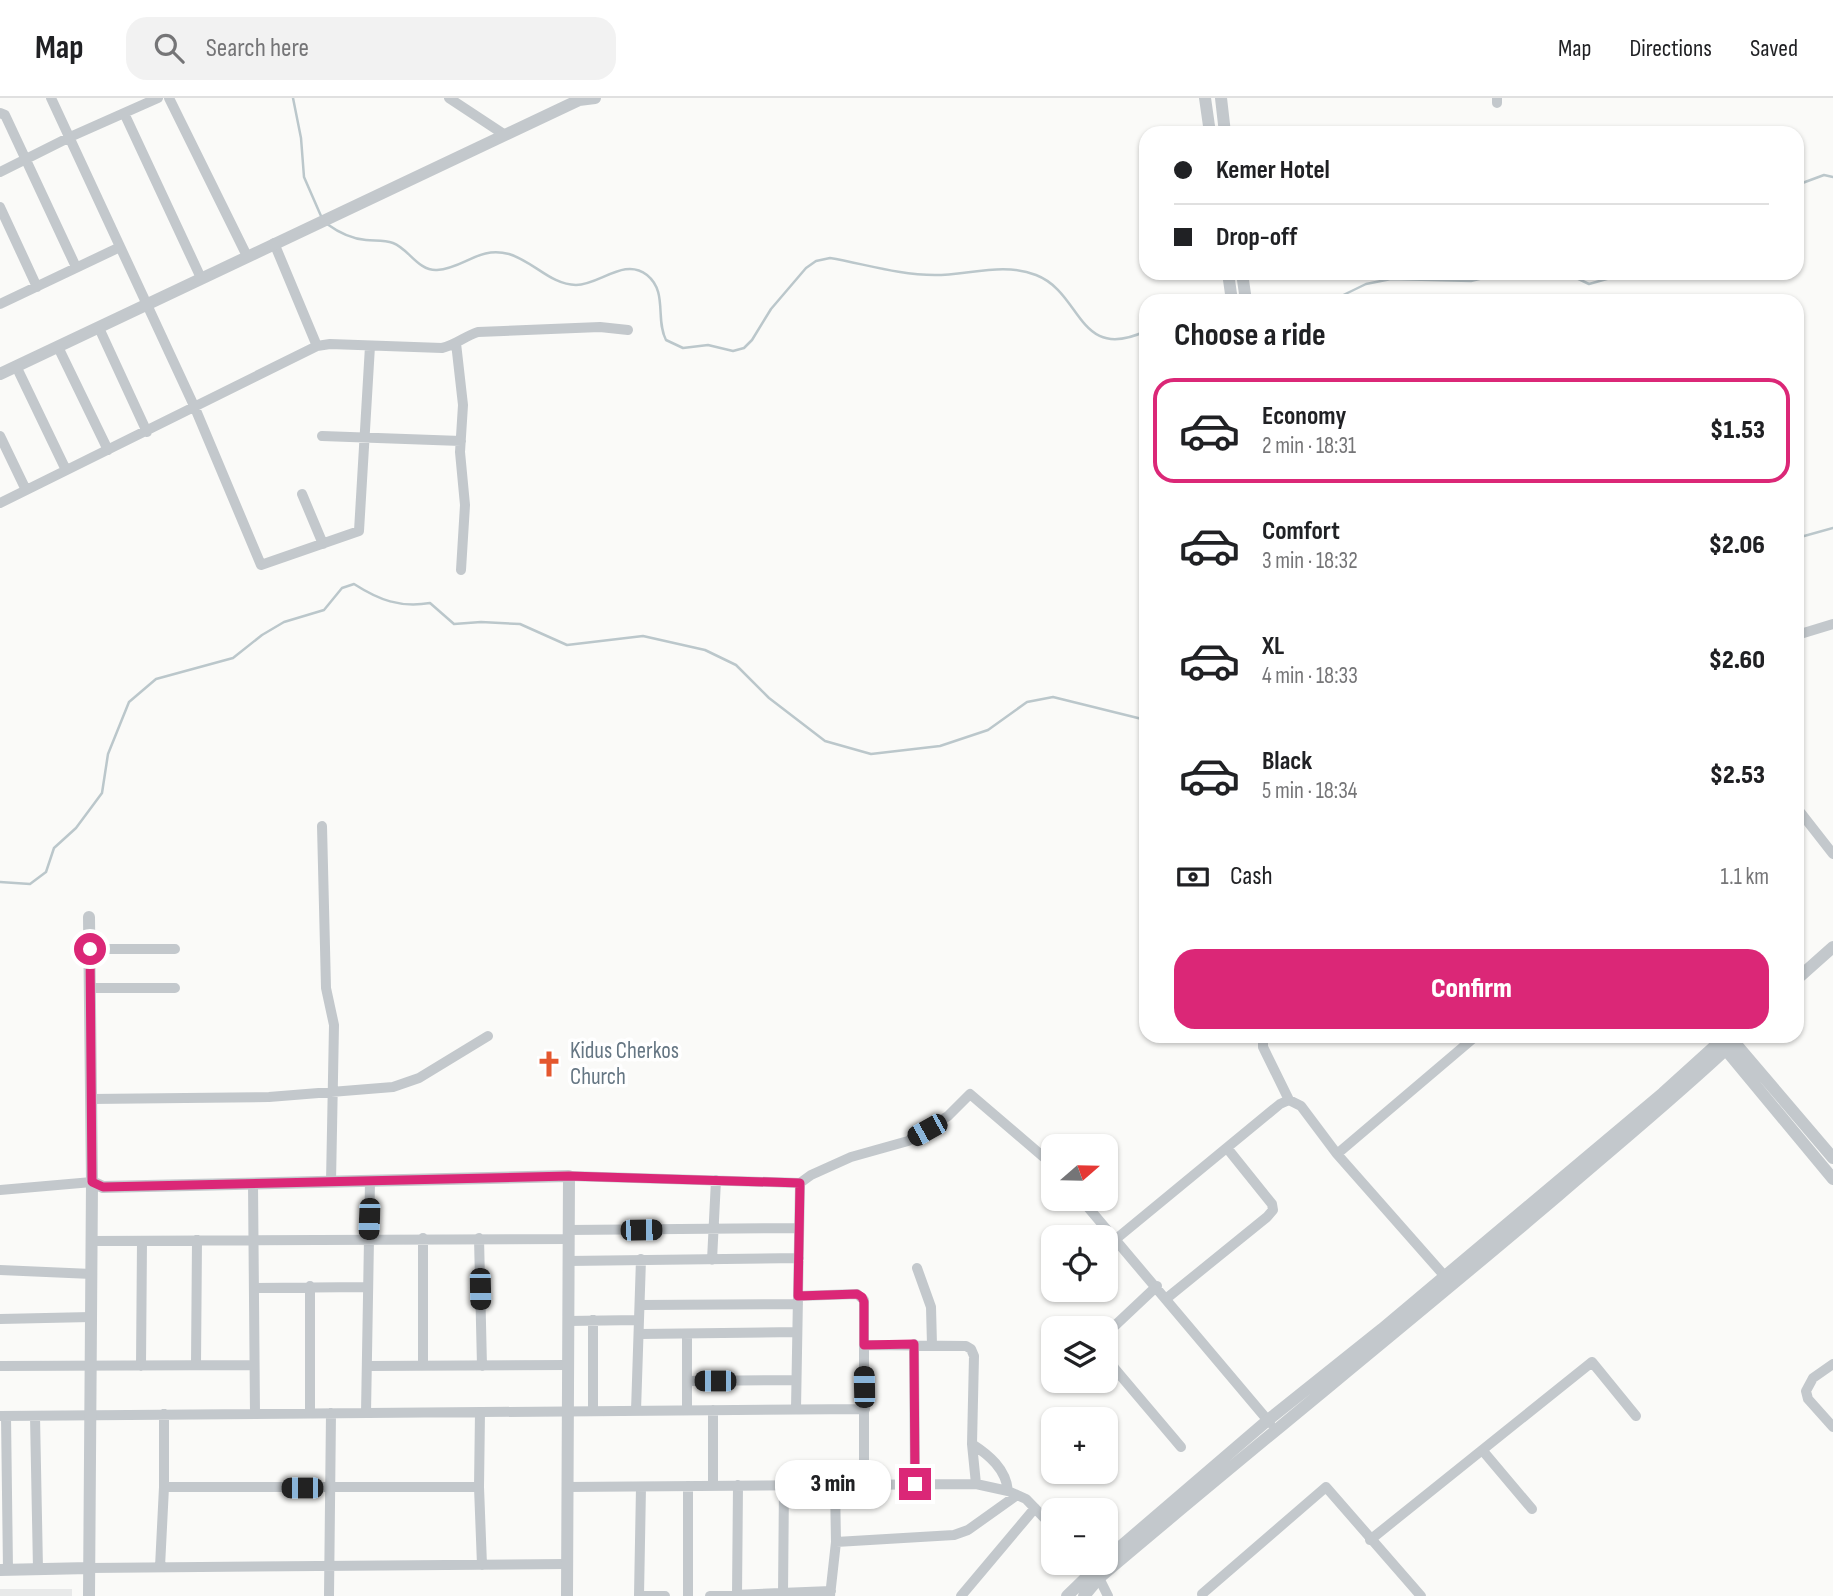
<!DOCTYPE html>
<meta charset="utf-8">
<style>
body{margin:0;font-family:"Sofia Sans Condensed",sans-serif;background:#f2f2f2;color:#202124;height:100vh;display:flex;flex-direction:column;font-size:26px;white-space:nowrap}
*{box-sizing:border-box;margin:0}
p{font-size:23px;color:#757577}
.icon{flex:none;width:38px;height:38px;fill:none;stroke:currentColor;stroke-width:2;stroke-linecap:round;stroke-linejoin:round}
.map{position:relative;flex:1;overflow:hidden}
.details{position:absolute;left:1139px;top:196px;width:665px;height:749px;display:flex;flex-direction:column;background:#fff;border-radius:21px;box-shadow:0 2px 5px #0004}
.details>*{flex:none}
.top-card{position:absolute;left:1139px;top:28px;width:665px;height:154px;border-radius:21px;box-shadow:0 2px 5px #0004;display:grid;align-content:center;height:154px;padding:0 35px;background:#fff}
.needle{width:46px;rotate:70deg}
.controls{position:absolute;left:1041px;top:1036px;display:grid;gap:14px}
.controls a{display:grid;place-items:center;width:77px;height:77px;border-radius:14px;background:#fff;box-shadow:0 2px 5px #0004;font-size:35px}
.end{position:absolute;width:32px;height:32px;margin:-16px;border:9px solid #db2777;background:#fff;box-shadow:0 0 0 4px #fff}
.from{border-radius:50%}
.bubble{position:absolute;height:49px;border-radius:21px;background:#fff;box-shadow:0 2px 5px #0004;font-size:23px;font-weight:800;line-height:49px;text-align:center}
.car{position:absolute;width:21px;height:42px;margin:-21px -10px;border-radius:9px;box-shadow:0 0 5px 2px #0007;background:linear-gradient(#222 24%,#8ab4d8 0 40%,#222 0 76%,#8ab4d8 0 86%,#222 0)}
.top-card b{display:flex;align-items:center;gap:24px;height:66px;font-size:26px}
.top-card b+b{border-top:2px solid #e0e0e0}
.top-card i{width:18px;height:18px;background:#202124}
ul{padding:0;list-style:none}
li{display:flex;align-items:center;gap:21px;height:105px;margin:0 14px 10px;padding:0 21px;border:4px solid transparent;border-radius:21px}
li div{flex:1}
li b{display:block;font-size:26px}
li em{font-style:normal;font-weight:800}
li.on{border-color:#db2777}
li>.icon{width:63px;height:63px;stroke-width:1.5}
h2{padding:0 35px;font-size:32px;line-height:84px}
.pay{display:flex;align-items:center;gap:18px;height:77px;padding:0 35px;font-size:26px}
.pay p{margin-inline-start:auto}
.primary-button{display:flex;gap:14px;margin-top:auto;padding:14px 35px}
.primary-button a{flex:1;height:80px;border-radius:21px;background:#db2777;color:#fff;font-size:28px;font-weight:800;line-height:80px;text-align:center}
header{display:flex;align-items:center;gap:42px;box-sizing:border-box;height:98px;padding:0 35px;background:#fff;border-bottom:2px solid #e0e0e0}
header strong{font-size:33px}
nav{display:flex;gap:38px;margin-inline-start:auto;font-size:24px}
.search{width:490px;height:63px;background:#f2f2f2;display:flex;align-items:center;gap:18px;box-sizing:border-box;padding:0 24px;border-radius:21px;color:#757577;font-size:26px}
.map>svg:first-child{display:block}
.built{fill:#e8e9e9}
.lines{fill:none;stroke-linecap:round;stroke-linejoin:round}
.stream{stroke:#bbc7cb;stroke-width:2.5}
.minor{stroke:#c3c8cc;stroke-width:10}
.tertiary{stroke:#c3c8cc;stroke-width:12}
.route{stroke:#db2777;stroke-width:9}
.labels{text-anchor:middle;dominant-baseline:central;stroke-width:7;stroke-linejoin:round;paint-order:stroke}
.poi-label{font-size:23px;fill:#657683;stroke:#fff;text-anchor:start}
</style>
<header>
<strong>Map</strong>
<div class="search"><svg class="icon" aria-label="search" viewBox="0 0 24 24"><circle cx="10" cy="10" r="6"/><path d="M15 15l6 6"/></svg>Search here</div>
<nav><a>Map</a><a>Directions</a><a>Saved</a></nav>
</header>
<div class="map">
<svg width="1833" height="1498" viewBox="0 0 1833 1498">
<rect width="100%" height="100%" fill="#fafaf8"/>
<path class="built" d="M 0,1491 L 72,1491 L 72,1498 L 0,1498 Z"/>
<g class="lines">
<path class="stream" d="M 293,0 L 301,40 L 304,79 L 321,118
M 1797,87 L 1824,77 L 1833,79
M 327,126 C 338,134 353,141 366,142 C 375,143 384,142 393,145 C 409,151 418,173 437,172 C 465,170 478,148 509,156 C 533,163 551,187 576,187 C 600,187 624,159 647,177 C 668,194 655,221 666,242 L 683,250 L 708,247 L 733,253 L 744,250 L 752,242 L 771,211 L 806,170 L 816,163 L 830,160 C 865,166 899,177 935,177 C 968,177 1004,164 1036,177 C 1083,195 1077,265 1146,233
M 1566,175 L 1589,186 L 1628,175
M 1260,203 L 1277,203
M 1331,203 L 1366,186 L 1391,181 L 1471,183 L 1504,175
M 1797,440 L 1833,430
M 0,784 L 30,786 L 46,774 L 54,750 L 76,730 L 102,695 L 108,656 L 129,604 L 156,581 L 233,560 L 262,537 L 284,524 L 324,512 L 342,490 L 354,486 C 379,502 400,510 430,505 L 454,526 L 481,524 L 520,526 L 567,547 L 643,538 L 705,552 L 736,567 L 769,600 L 825,643 L 871,656 L 940,648 L 988,632 L 1027,604 L 1053,599 L 1146,622"/>
<path class="minor" d="M 51,0 L 195,310 L 261,467 L 359,433 L 370,248
M 169,0 L 247,158
M 449,0 L 505,37
M 1497,5 L 1497,0
M 0,15 L 5,17 L 76,169
M 124,15 L 201,180
M 0,74 L 70,39 L 158,0
M 0,109 L 37,189
M 274,145 L 317,248
M 0,206 L 120,149
M 99,230 L 147,334
M 456,245 L 463,307 L 460,354 L 465,407 L 461,472
M 58,249 L 108,352
M 16,268 L 66,372
M 0,338 L 26,392
M 322,338 L 461,343
M 302,396 L 323,446
M 0,405 L 317,248 L 330,246 L 442,250 C 456,247 465,238 478,234 L 600,229 L 628,232
M 1797,537 L 1833,526
M 1797,710 L 1833,756
M 322,728 L 326,890 L 334,927 L 331,1084
M 90,851 L 175,851
M 90,890 L 175,890
M 1263,938 L 1263,949 L 1289,1002
M 91,1001 L 269,999 L 393,989 L 419,980 L 488,938
M 1337,1056 L 1476,938
M 569,1078 L 800,1085 L 811,1077 L 851,1059 L 908,1043 L 948,1018 L 970,996 L 1054,1068
M 253,1086 L 255,1316
M 0,1092 L 92,1084
M 1081,1101 L 1270,1325
M 568,1132 L 799,1130
M 479,1140 L 482,1268
M 1116,1141 L 1280,1006 L 1289,1002 L 1301,1008 L 1337,1056 L 1449,1183
M 92,1143 L 568,1141
M 712,1162 L 716,1082
M 568,1163 L 799,1160
M 917,1170 L 931,1209 L 932,1247
M 0,1172 L 92,1176
M 254,1190 L 368,1189
M 798,1198 L 857,1196 L 864,1202 L 864,1387
M 1167,1200 L 1267,1119 L 1273,1112 L 1272,1106 L 1227,1050
M 640,1207 L 798,1206
M 0,1221 L 91,1219
M 593,1222 L 593,1313
M 568,1223 L 639,1222
M 640,1236 L 797,1234
M 1106,1236 L 1157,1188
M 687,1237 L 687,1312
M 914,1246 L 915,1386
M 864,1247 L 966,1248 L 971,1251 L 974,1258 L 972,1346 L 976,1386
M 1106,1256 L 1115,1271 L 1181,1349
M 1833,1266 L 1813,1280 L 1806,1293 L 1808,1301 L 1833,1329
M 196,1267 L 197,1142
M 423,1267 L 423,1140
M 0,1268 L 254,1267
M 141,1268 L 142,1143
M 368,1268 L 568,1267
M 687,1283 L 796,1282
M 796,1311 L 800,1085
M 713,1312 L 713,1388
M 636,1313 L 641,1161
M 480,1314 L 479,1389 L 482,1467
M 310,1315 L 310,1188
M 366,1315 L 370,1083
M 0,1318 L 865,1311
M 6,1318 L 8,1472
M 35,1318 L 38,1471
M 972,1346 C 989,1357 1006,1371 1008,1393
M 1483,1353 L 1532,1411
M 164,1389 L 479,1389
M 567,1389 L 976,1386 L 1008,1393 L 1026,1401 L 1054,1430
M 1370,1442 L 1592,1264 L 1636,1318
M 836,1444 L 954,1437 L 968,1432 L 1017,1397
M 1085,1465 L 1099,1480 L 1108,1498
M 160,1469 L 164,1389 L 164,1316
M 89,1470 L 567,1466
M 783,1496 L 784,1387
M 1202,1496 L 1326,1389 L 1421,1498
M 329,1498 L 331,1315
M 639,1498 L 641,1389
M 639,1498 L 665,1498
M 688,1498 L 688,1388
M 710,1498 L 831,1493
M 737,1498 L 738,1387
M 830,1498 L 836,1444 L 835,1388
M 961,1498 L 1035,1410"/>
<path class="tertiary" d="M 1205,0 L 1210,35
M 1221,0 L 1225,35
M 1228,175 L 1232,203
M 1242,175 L 1246,203
M 0,276 L 579,2 L 595,0
M 1797,881 L 1833,849
M 1729,938 L 1833,1060
M 1721,946 L 1833,1081
M 92,1084 L 103,1089 L 569,1078 L 567,1498
M 1106,1461 L 1268,1322 L 1382,1231 L 1663,995 L 1726,938
M 0,1472 L 89,1470
M 89,1498 L 92,1084 L 89,819
M 1067,1498 L 1101,1465
M 1084,1498 L 1099,1480 C 1251,1351 1407,1226 1559,1097 C 1618,1046 1678,997 1734,944 L 1737,938"/>
</g>
<g class="lines">
<path class="route" d="M 90,851 L 92,1084 L 103,1089 L 569,1078 L 800,1085 L 798,1198 L 857,1196 L 862,1199 L 864,1204 L 864,1247 L 914,1246 L 915,1386"/>
</g>
<defs>
<g id="church-bare" transform="scale(2.1)"><path d="M-1.2-6h2.4v3.5h3.3v2.4h-3.3V6h-2.4V-.1h-3.3v-2.4h3.3Z" fill="#e4572e" stroke="#fff" stroke-width="2.5" paint-order="stroke"/></g>
</defs>
<g fill-rule="evenodd">
<use href="#church-bare" x="549" y="966"/>
</g>
<g class="labels">
<g class="poi-label">
<text x="570" y="953">Kidus Cherkos<tspan x="570" dy="26">Church</tspan></text>
</g>
</g>
</svg>
<div class="controls">
<a><svg class="needle" viewBox="-14 -14 28 28"><path d="M0-13l5 13h-10z" fill="#e53935"/><path d="M0 13l5-13h-10z" fill="#757577"/></svg></a>
<a><svg class="icon" aria-label="locate" viewBox="0 0 24 24"><circle cx="12" cy="12" r="6"/><path d="M12 2v4M12 18v4M2 12h4M18 12h4"/></svg></a>
<a><svg class="icon" aria-label="layers" viewBox="0 0 24 24"><path d="M12 4l9 5-9 5-9-5zM3 14l9 5 9-5"/></svg></a>
<a>+</a>
<a>−</a>
</div>
<i class="end from" style="left:90px;top:851px"></i>
<i class="end" style="left:915px;top:1386px"></i>
<div class="bubble" style="left:775px;top:1362px;width:116px">3 min</div>
<i class="car" style="left:927px;top:1032px;rotate:241deg"></i>
<i class="car" style="left:369px;top:1121px;rotate:182deg"></i>
<i class="car" style="left:641px;top:1132px;rotate:89deg"></i>
<i class="car" style="left:480px;top:1191px;rotate:179deg"></i>
<i class="car" style="left:715px;top:1283px;rotate:270deg"></i>
<i class="car" style="left:864px;top:1289px;rotate:359deg"></i>
<i class="car" style="left:302px;top:1390px;rotate:270deg"></i>
<div class="top-card">
<b><i class="from"></i>Kemer Hotel</b>
<b><i></i>Drop-off</b>
</div>
<section class="details">
<h2>Choose a ride</h2>
<ul>
<li class="on"><svg class="icon" aria-label="car" viewBox="0 0 24 24"><path d="M5 17H2v-5l4-1 3-4h7l3 4 3 1v5h-3M9 17h6M6 11h13"/><circle cx="7" cy="17" r="2"/><circle cx="17" cy="17" r="2"/></svg><div><b>Economy</b><p>2 min · 18:31</p></div><em>$1.53</em></li>
<li><svg class="icon" aria-label="car" viewBox="0 0 24 24"><path d="M5 17H2v-5l4-1 3-4h7l3 4 3 1v5h-3M9 17h6M6 11h13"/><circle cx="7" cy="17" r="2"/><circle cx="17" cy="17" r="2"/></svg><div><b>Comfort</b><p>3 min · 18:32</p></div><em>$2.06</em></li>
<li><svg class="icon" aria-label="car" viewBox="0 0 24 24"><path d="M5 17H2v-5l4-1 3-4h7l3 4 3 1v5h-3M9 17h6M6 11h13"/><circle cx="7" cy="17" r="2"/><circle cx="17" cy="17" r="2"/></svg><div><b>XL</b><p>4 min · 18:33</p></div><em>$2.60</em></li>
<li><svg class="icon" aria-label="car" viewBox="0 0 24 24"><path d="M5 17H2v-5l4-1 3-4h7l3 4 3 1v5h-3M9 17h6M6 11h13"/><circle cx="7" cy="17" r="2"/><circle cx="17" cy="17" r="2"/></svg><div><b>Black</b><p>5 min · 18:34</p></div><em>$2.53</em></li>
</ul>
<div class="pay"><svg class="icon" aria-label="cash" viewBox="0 0 24 24"><path d="M3 7h18v10H3z"/><circle cx="12" cy="12" r="2"/></svg>Cash<p>1.1 km</p></div>
<div class="primary-button"><a>Confirm</a></div>
</section>
</div>
